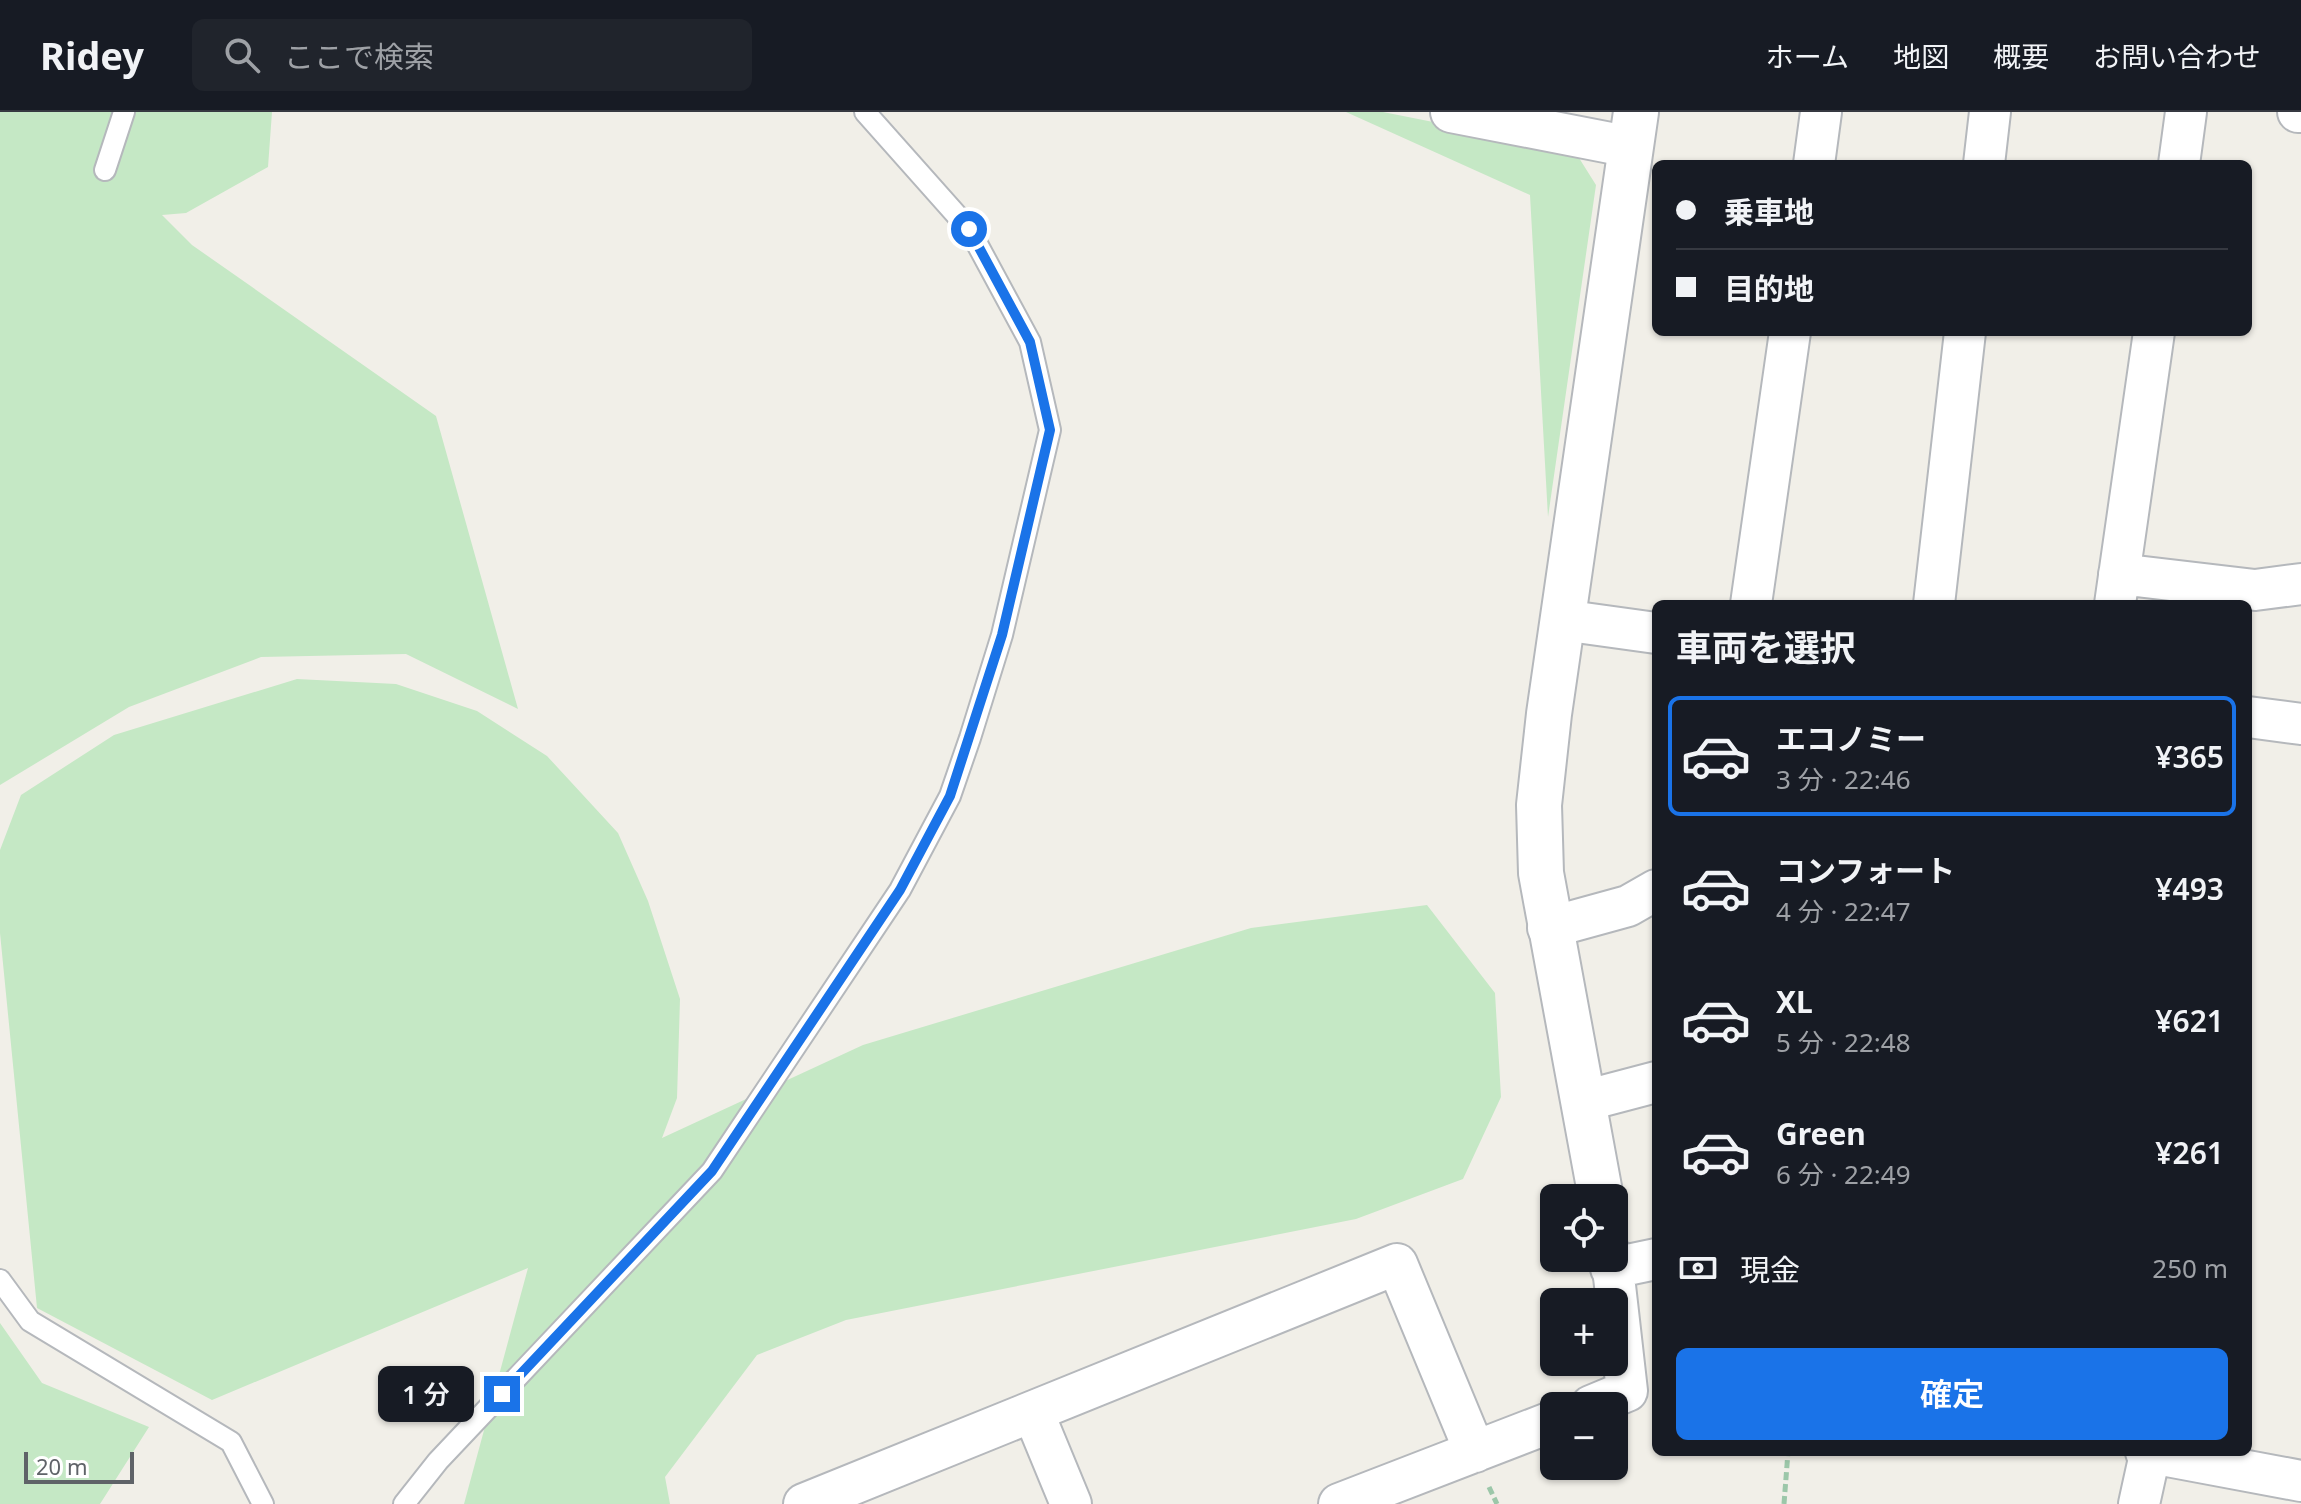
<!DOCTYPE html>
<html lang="ja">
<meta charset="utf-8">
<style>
body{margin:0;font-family:"Noto Sans","Noto Sans JP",sans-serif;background:#20242c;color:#f1f3f6;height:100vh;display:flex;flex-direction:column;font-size:30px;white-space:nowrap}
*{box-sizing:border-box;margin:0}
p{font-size:26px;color:#9ea1a6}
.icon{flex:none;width:44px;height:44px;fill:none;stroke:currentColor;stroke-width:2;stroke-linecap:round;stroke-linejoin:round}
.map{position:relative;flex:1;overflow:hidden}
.side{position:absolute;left:1652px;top:488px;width:600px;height:856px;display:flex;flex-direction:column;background:#171b24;border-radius:12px;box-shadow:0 2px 6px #0004}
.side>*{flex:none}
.banner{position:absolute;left:1652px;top:48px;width:600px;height:176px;border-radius:12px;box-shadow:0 2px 6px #0004;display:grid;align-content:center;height:176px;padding:0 24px;background:#171b24}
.fabs{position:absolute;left:1540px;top:1072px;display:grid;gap:16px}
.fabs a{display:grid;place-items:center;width:88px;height:88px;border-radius:12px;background:#171b24;box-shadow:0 2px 6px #0004;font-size:40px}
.scale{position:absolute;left:24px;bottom:20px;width:110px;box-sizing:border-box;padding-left:8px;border:4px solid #5f6368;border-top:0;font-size:22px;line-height:28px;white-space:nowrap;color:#5f6368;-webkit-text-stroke:6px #fff;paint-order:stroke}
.end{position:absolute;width:36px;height:36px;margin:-18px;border:10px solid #1a73e8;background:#fff;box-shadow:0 0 0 4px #fff}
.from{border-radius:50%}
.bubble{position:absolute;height:56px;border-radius:12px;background:#171b24;box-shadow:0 2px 6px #0004;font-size:26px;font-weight:600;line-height:56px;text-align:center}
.banner b{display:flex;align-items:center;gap:28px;height:76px;font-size:30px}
.banner b+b{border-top:2px solid #363941}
.banner i{width:20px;height:20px;background:#f1f3f6}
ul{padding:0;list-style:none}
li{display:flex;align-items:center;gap:24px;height:120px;margin:0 16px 12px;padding:0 8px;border:4px solid transparent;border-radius:12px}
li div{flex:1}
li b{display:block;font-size:30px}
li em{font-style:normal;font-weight:600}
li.current{border-color:#1a73e8}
li>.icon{width:72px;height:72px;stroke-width:1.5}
h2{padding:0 24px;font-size:36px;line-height:96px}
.pay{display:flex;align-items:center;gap:20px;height:88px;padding:0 24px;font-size:30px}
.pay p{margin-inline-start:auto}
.button{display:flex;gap:16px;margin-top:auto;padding:16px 24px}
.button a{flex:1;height:92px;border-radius:12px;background:#1a73e8;color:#fff;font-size:32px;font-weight:600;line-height:92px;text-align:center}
header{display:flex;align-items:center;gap:48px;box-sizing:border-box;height:112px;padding:0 40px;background:#171b24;border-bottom:2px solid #363941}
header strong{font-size:38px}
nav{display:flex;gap:44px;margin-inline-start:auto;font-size:28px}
.search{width:560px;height:72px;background:#20242c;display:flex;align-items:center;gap:20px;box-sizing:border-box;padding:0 28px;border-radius:12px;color:#9ea1a6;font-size:30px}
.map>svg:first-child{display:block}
.green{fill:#c5e8c5}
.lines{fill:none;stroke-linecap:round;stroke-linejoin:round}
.service-casing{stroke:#b5b8bc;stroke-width:24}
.minor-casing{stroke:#b5b8bc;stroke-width:44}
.tertiary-casing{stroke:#b5b8bc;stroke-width:48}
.path{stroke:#9cc7a9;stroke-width:5;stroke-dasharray:8 4;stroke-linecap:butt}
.service{stroke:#fff;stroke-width:20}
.minor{stroke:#fff;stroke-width:40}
.tertiary{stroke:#fff;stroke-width:44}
.route{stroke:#1a73e8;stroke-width:10}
</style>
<header>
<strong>Ridey</strong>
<div class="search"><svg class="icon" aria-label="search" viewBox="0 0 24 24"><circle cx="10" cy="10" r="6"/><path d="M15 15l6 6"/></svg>ここで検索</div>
<nav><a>ホーム</a><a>地図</a><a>概要</a><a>お問い合わせ</a></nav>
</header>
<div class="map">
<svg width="2301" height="1392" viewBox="0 0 2301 1392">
<rect width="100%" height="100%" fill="#f1efe8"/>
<path class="green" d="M 0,0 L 272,0 L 268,55 L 186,101 L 162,103 L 192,133 L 436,304 L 518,597 L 406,542 L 261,545 L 129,595 L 0,673 Z
M 1346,0 L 1383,0 L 1574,38 L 1596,73 L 1548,405 L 1530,83 Z
M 297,567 L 396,572 L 477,599 L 547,644 L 618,721 L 648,789 L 680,887 L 677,986 L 662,1026 L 863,933 L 1251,816 L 1427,793 L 1495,881 L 1501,985 L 1463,1067 L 1356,1107 L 846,1208 L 757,1243 L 665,1365 L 670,1392 L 464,1392 L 528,1156 L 212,1288 L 37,1196 L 0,821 L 0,738 L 21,683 L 114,623 Z
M 0,1211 L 42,1271 L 149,1315 L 100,1392 L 0,1392 Z"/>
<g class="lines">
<g class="service-casing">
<path id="service" d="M 105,58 L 124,0
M 0,1168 L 30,1209 L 231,1330 L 263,1392
M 404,1392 L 438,1349 L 712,1059 L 900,778 L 950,684 L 970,626 L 1002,523 L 1050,318 L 1030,230 L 969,117 L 865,0"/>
</g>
<g class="minor-casing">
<path id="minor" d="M 1451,0 L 1631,35
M 2298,0 L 2301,0
M 1814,52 L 1821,0
M 1984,52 L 1990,0
M 2179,52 L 2186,0
M 2119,462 L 2255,478 L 2301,472
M 1751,492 L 1790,220
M 1934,492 L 1965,220
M 2115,492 L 2154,220
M 1562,508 L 1656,521
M 2248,605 L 2301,612
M 1548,816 L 1628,794 L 1656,778
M 1584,989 L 1656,970
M 1591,1294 L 1627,1279 L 1613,1156 L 1656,1147
M 1033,1300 L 1071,1392
M 2146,1340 L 2301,1369
M 804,1392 L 1397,1152 L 1475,1340
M 1339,1392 L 1554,1309
M 2139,1392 L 2150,1342"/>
</g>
<g class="tertiary-casing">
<path id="tertiary" d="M 1601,1086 L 1541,761 L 1539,693 L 1549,602 L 1636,0
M 1611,1146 L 1613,1156"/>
</g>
<path class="path" d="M 1489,1375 L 1497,1392
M 1784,1392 L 1788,1340"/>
<use href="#service" class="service"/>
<use href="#minor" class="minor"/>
<use href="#tertiary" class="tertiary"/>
</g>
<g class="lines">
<path class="route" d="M 502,1282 L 712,1059 L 900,778 L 950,684 L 1002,523 L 1050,318 L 1030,230 L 969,117"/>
</g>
</svg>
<div class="fabs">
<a><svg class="icon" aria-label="locate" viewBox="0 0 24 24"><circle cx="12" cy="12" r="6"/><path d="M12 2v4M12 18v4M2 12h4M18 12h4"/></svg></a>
<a>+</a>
<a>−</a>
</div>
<div class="scale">20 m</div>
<i class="end from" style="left:969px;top:117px"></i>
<i class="end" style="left:502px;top:1282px"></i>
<div class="bubble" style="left:378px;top:1254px;width:96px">1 分</div>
<div class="banner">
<b><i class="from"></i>乗車地</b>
<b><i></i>目的地</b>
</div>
<section class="side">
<h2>車両を選択</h2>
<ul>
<li class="current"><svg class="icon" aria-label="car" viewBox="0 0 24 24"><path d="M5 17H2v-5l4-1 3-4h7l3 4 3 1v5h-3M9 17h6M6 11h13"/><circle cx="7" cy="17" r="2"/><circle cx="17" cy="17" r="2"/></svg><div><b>エコノミー</b><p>3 分 · 22:46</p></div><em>¥365</em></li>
<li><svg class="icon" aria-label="car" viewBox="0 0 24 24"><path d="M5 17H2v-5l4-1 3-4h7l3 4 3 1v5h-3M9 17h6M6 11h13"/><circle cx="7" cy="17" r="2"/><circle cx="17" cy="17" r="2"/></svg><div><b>コンフォート</b><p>4 分 · 22:47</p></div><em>¥493</em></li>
<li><svg class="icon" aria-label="car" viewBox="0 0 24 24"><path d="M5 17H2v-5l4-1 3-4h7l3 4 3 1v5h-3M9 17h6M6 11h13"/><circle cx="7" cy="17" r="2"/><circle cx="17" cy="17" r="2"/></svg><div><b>XL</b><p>5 分 · 22:48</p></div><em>¥621</em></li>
<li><svg class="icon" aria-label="car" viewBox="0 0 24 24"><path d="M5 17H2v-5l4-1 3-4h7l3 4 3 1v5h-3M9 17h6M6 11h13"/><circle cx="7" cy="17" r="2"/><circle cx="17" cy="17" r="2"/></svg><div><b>Green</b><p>6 分 · 22:49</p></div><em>¥261</em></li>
</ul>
<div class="pay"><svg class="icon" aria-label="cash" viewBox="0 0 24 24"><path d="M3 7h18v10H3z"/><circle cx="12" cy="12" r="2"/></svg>現金<p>250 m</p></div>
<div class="button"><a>確定</a></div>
</section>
</div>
